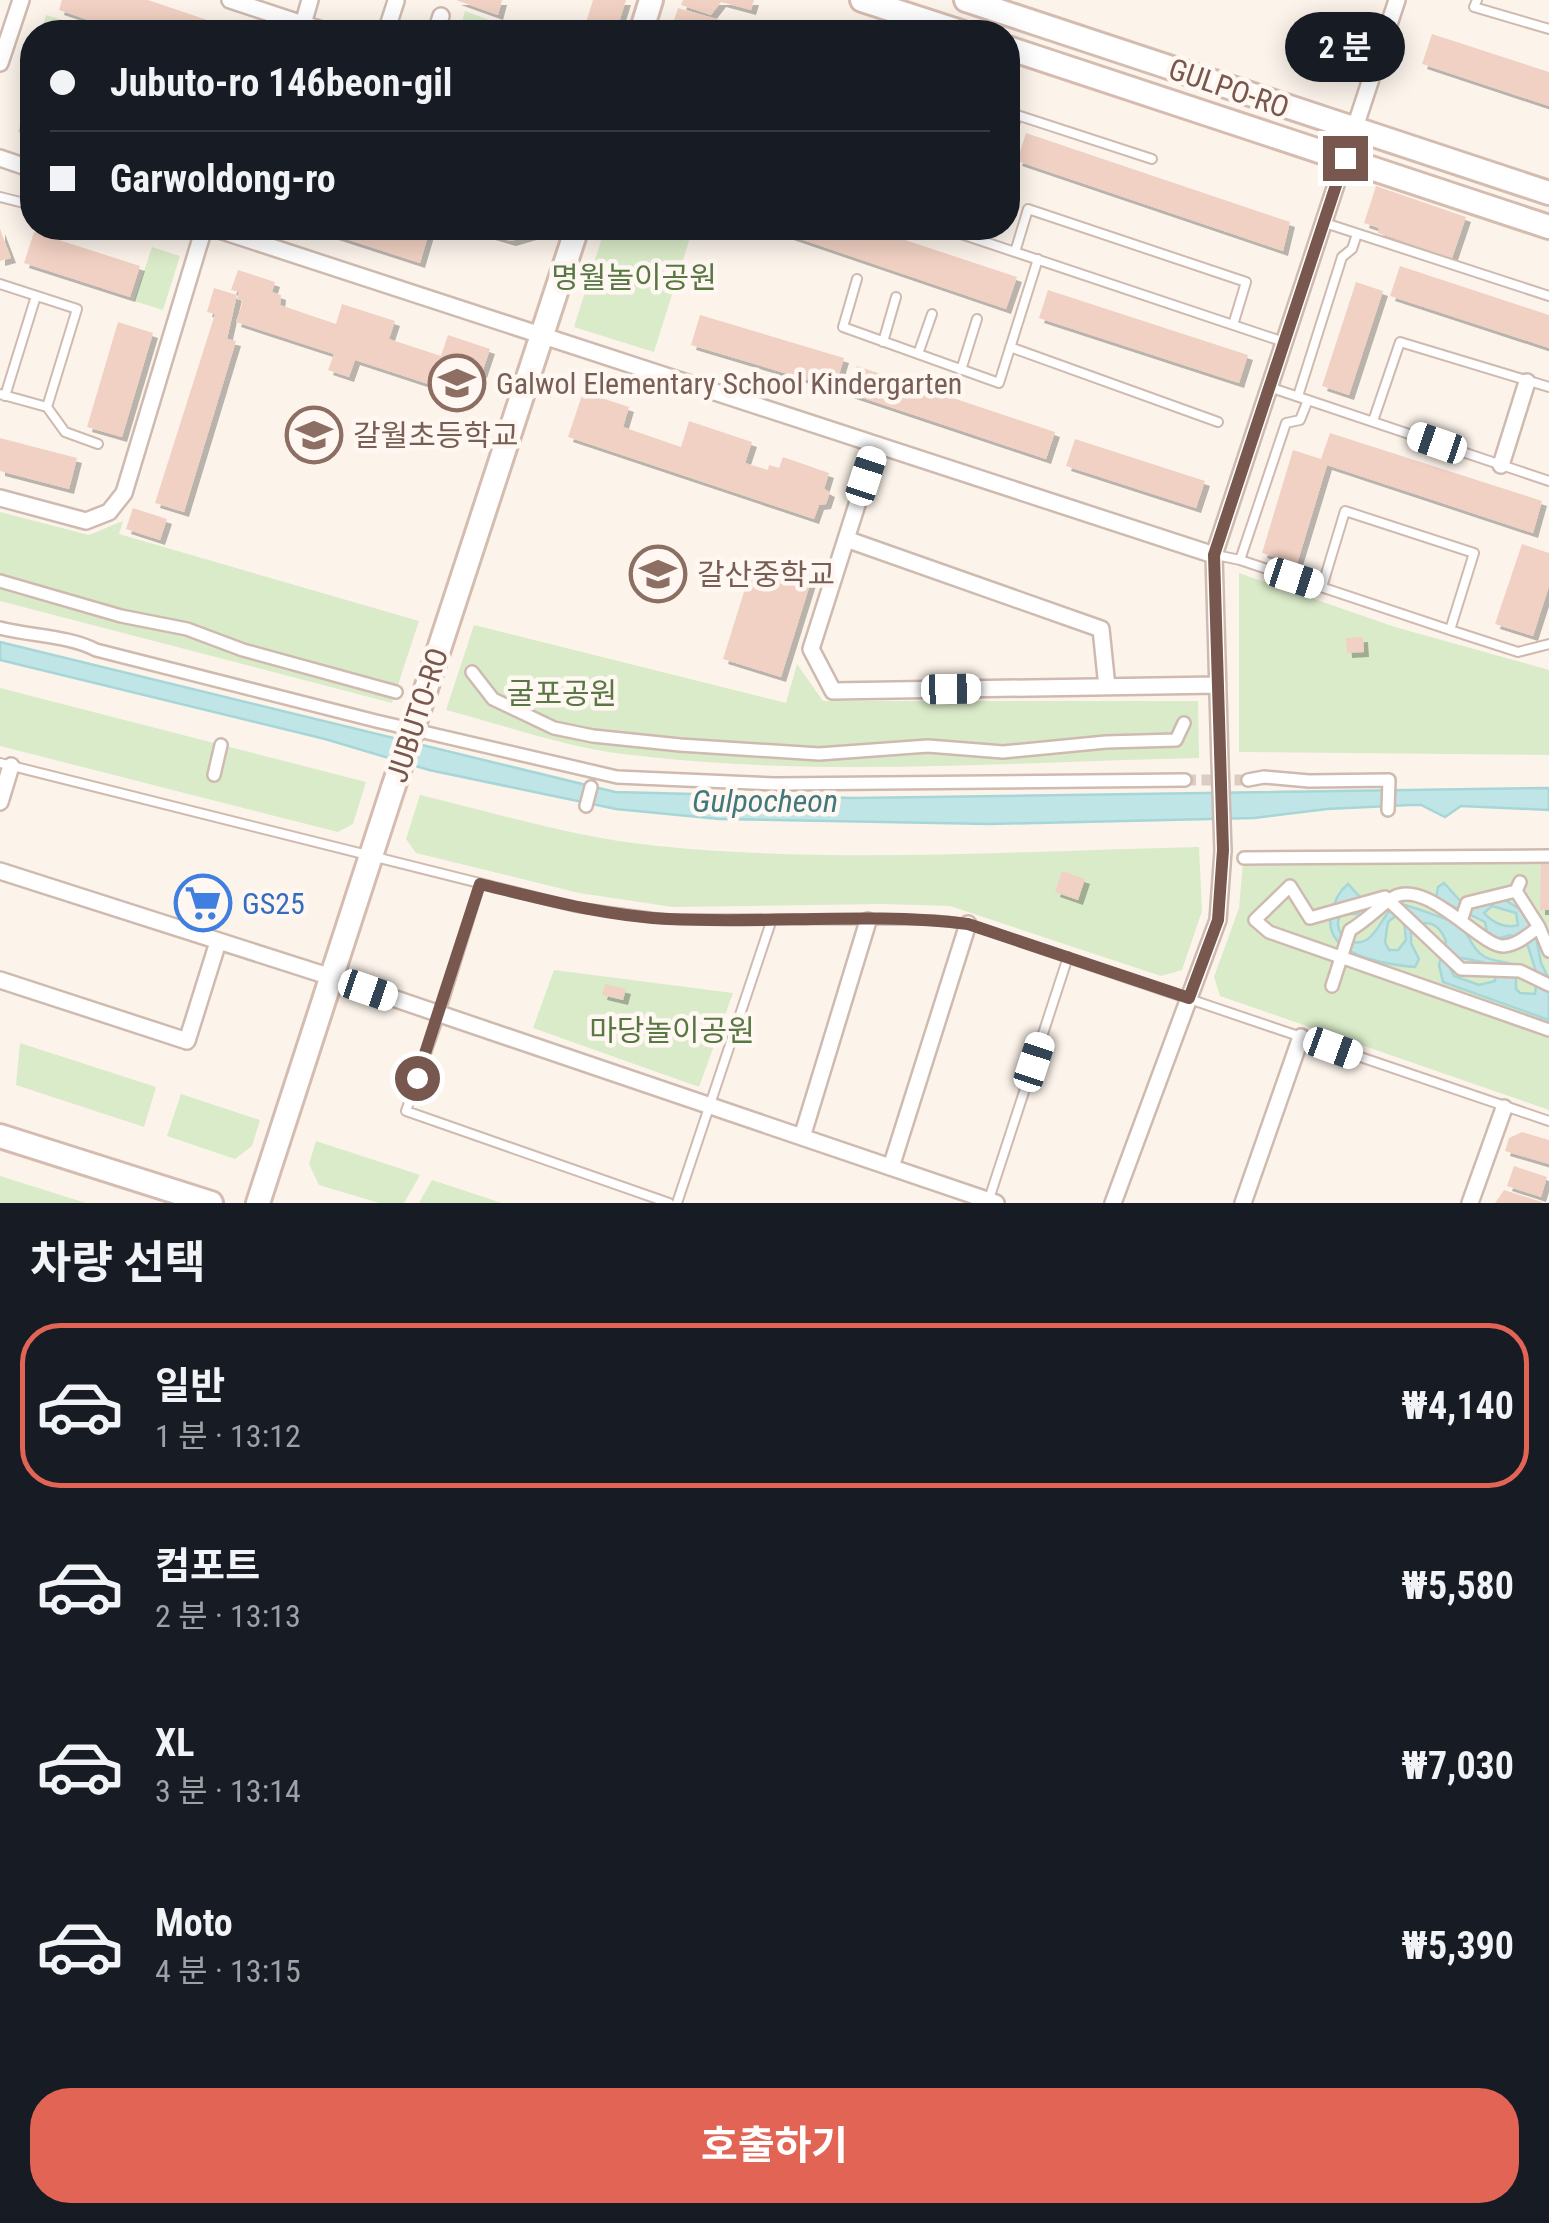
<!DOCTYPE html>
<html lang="ko">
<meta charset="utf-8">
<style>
body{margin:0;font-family:"Roboto Condensed","Noto Sans KR",sans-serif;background:#242831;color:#f1f3f6;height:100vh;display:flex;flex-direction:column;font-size:38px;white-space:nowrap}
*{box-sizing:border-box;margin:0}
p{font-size:32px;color:#9ea1a6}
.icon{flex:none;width:55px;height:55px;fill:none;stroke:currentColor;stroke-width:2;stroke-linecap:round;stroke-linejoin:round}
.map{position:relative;height:1203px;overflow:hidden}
.sheet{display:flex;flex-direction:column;background:#171b24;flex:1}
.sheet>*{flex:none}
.guide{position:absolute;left:20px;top:20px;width:1000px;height:220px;border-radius:40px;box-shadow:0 5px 25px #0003;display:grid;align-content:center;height:220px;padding:0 30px;background:#171b24}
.end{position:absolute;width:45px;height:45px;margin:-22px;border:12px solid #78584e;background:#fff;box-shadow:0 0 0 5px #fff}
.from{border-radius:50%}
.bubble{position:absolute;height:70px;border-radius:35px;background:#171b24;box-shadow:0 5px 25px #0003;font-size:32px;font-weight:700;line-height:70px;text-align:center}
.car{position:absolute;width:30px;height:60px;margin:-30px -15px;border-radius:12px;box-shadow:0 0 8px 2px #0007;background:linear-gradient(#fff 24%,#345 0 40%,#fff 0 76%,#345 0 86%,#fff 0)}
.guide b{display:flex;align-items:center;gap:35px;height:95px;font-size:38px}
.guide b+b{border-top:2px solid #363941}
.guide i{width:25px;height:25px;background:#f1f3f6}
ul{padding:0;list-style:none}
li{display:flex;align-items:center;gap:30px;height:165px;margin:0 20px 15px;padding:0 10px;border:5px solid transparent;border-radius:40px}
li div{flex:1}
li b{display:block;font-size:38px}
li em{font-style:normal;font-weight:700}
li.active{border-color:#e26454}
li>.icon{width:90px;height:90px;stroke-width:1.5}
h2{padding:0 30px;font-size:45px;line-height:120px}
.primary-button{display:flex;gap:20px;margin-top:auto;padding:20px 30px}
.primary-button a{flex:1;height:115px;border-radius:40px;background:#e26454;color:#fff;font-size:40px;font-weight:700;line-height:115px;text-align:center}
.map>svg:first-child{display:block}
.green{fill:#daebc9}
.water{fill:#bfe5e6;stroke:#a6d6d8;stroke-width:2.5;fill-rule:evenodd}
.building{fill:#f1d1c3;filter:url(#shadow)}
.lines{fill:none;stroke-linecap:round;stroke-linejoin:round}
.pedestrian-tunnel{stroke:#dbcdc4;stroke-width:11;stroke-dasharray:11 5.5;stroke-linecap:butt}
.service-casing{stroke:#cfbab0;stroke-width:12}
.pedestrian-casing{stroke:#cfbab0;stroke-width:16}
.minor-casing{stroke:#cfbab0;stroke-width:20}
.secondary-casing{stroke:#d5bcb0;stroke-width:28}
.service{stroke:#fff;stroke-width:8}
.pedestrian{stroke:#fff;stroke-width:11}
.minor{stroke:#fff;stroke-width:15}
.secondary{stroke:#fff;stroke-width:22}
.minor-bridge-casing{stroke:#cfbab0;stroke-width:20;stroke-linecap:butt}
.secondary-bridge-casing{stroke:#d5bcb0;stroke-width:28;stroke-linecap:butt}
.minor-bridge{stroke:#fff;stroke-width:15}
.secondary-bridge{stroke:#fff;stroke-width:22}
.route{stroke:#78584e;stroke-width:12}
.labels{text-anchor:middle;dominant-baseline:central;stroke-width:9;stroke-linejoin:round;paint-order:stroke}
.street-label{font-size:30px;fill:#78584e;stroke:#fff8f2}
.park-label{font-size:30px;fill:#587743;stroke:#fff8f2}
.education-label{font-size:30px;fill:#785e54;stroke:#fff8f2;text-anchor:start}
.shop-label{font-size:30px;fill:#366cbe;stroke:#fff8f2;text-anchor:start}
.water-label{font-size:32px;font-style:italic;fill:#41787c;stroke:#fff8f2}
</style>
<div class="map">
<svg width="1549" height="1203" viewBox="0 0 1549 1203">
<defs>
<filter id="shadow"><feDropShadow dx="5" dy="5" stdDeviation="0" flood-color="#0004"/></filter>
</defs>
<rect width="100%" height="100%" fill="#fcf4eb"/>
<path class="green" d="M 465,11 L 495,22 L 492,32 L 459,32 Z
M 46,15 L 82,26 L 80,32 L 41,32 Z
M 605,228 L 693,228 L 654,352 L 574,327 Z
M 152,247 L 180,256 L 163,310 L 134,301 Z
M 0,512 L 89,535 L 123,521 L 119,534 L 419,621 L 392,703 L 0,601 Z
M 1239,573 L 1395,627 L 1549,670 L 1549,755 L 1239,752 Z
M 474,625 L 786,703 L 797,664 L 823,701 L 1198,701 L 1199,758 C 1009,762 813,778 623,754 C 564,747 504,725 446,710 Z
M 0,688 L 366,782 L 353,824 L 338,832 L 0,746 Z
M 420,795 C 499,814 577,838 658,846 C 837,864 1020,851 1199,847 L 1202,911 L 1182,970 L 1161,976 L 950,906 L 883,904 L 673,907 L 579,893 L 416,853 L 406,839 Z
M 1244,850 L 1549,851 L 1549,1110 L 1220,996 L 1214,977 L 1239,908 Z
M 554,970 L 733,993 L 699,1087 L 533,1028 Z
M 20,1043 L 156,1087 L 144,1127 L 16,1085 Z
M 181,1094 L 260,1120 L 252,1146 L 235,1159 L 167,1136 Z
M 316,1141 L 420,1175 L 404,1203 L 379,1203 L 319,1185 L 309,1164 Z
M 0,1176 L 86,1203 L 0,1203 Z
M 432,1180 L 502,1203 L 419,1203 Z"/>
<path class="water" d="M 0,642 L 615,792 L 853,798 L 1549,788 L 1549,810 L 1461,806 L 1445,817 L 1421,805 L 1410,805 L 1327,809 L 1254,818 L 990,824 L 719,819 L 616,809 L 429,770 L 325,739 L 0,660 Z
M 1444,883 L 1463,904 L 1505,900 L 1523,911 L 1536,937 L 1541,963 L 1549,979 L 1549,1020 L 1443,982 L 1439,965 L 1446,941 C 1441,928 1432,920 1418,924 L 1411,932 L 1411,943 L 1419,959 L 1415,967 C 1382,964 1319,955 1332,910 C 1336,899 1339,891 1348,884 L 1360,897 L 1362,906 L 1358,914 L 1342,914 C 1334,922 1339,932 1345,940 C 1376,952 1378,917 1397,903 C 1402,903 1456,922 1459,925 C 1470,934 1471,949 1485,957 C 1495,962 1506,961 1516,966 L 1516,989 L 1520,993 L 1535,994 L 1537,975 L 1526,940 L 1510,935 L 1497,939 L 1487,933 L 1485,922 L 1436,898 L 1438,887 ZM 1492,906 L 1516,913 L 1518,925 C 1506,929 1493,923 1484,913 ZM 1403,910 L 1406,940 L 1398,950 L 1389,950 L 1385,942 L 1388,922 ZM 1462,958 L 1482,962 L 1496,970 L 1495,981 L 1479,985 L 1454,976 L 1449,966 L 1455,960 Z"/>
<path class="building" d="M 62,0 L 148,0 L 243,32 L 124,32 L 59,10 Z
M 456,0 L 502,0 L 498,15 Z
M 593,0 L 626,0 L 616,32 L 583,32 Z
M 683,0 L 754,0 L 751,10 L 721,2 L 711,15 L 681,5 Z
M 678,8 L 759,31 L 759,32 L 670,32 Z
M 1432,34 L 1549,72 L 1549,106 L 1422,64 Z
M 32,89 L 32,137 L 18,132 Z
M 1026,133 L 1290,222 L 1283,251 L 1017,161 Z
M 1376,186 L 1466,217 L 1452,258 L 1378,233 L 1379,228 L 1364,223 Z
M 312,228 L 426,228 L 430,229 L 420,263 Z
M 479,228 L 537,228 L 535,234 L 511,241 L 480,232 Z
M 768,228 L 869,228 L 1017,277 L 1006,309 Z
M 0,229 L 11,258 L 0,261 Z
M 34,232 L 140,266 L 130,297 L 24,263 Z
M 1400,266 L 1549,315 L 1549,348 L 1390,296 Z
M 238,270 L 275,282 L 272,292 L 281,295 L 280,305 L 336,324 L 342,304 L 395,321 L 389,339 L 441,356 L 448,335 L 490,349 L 482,373 L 478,372 L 474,384 L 467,381 L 462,395 L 355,360 L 349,377 L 328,370 L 334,354 L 236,322 L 243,301 L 237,299 L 239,292 L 231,290 Z
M 1356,282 L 1383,291 L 1349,395 L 1322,386 Z
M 214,288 L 237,295 L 227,339 L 236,341 L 184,512 L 155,503 L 215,314 L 207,312 Z
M 1048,290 L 1248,355 L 1239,383 L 1039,318 Z
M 700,315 L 844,358 L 835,388 L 691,345 Z
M 118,322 L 153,333 L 122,437 L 87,427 Z
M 857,366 L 1055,432 L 1046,459 L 848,393 Z
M 583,392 L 629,407 L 623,427 L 681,447 L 689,421 L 752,442 L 745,463 L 768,470 L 769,465 L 779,468 L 783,457 L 829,473 L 824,489 L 830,492 L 826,504 L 819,505 L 814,519 L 568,437 Z
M 1330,433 L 1542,501 L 1533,533 L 1327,465 L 1297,564 L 1262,553 L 1293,450 L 1321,459 Z
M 0,438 L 77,458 L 69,489 L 0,471 Z
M 1075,439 L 1205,481 L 1196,508 L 1066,466 Z
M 133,508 L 167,519 L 160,540 L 126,529 Z
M 1522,544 L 1549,553 L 1549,586 L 1533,636 L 1495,624 Z
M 753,563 L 811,581 L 781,677 L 723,659 Z
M 1363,637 L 1364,652 L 1347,653 L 1346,638 Z
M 1541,860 L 1549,860 L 1549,910 L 1540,910 Z
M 1062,871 L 1085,879 L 1078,900 L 1055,892 Z
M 605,984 L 626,989 L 623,1000 L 602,995 Z
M 1522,1132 L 1549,1140 L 1549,1164 L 1505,1151 L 1509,1138 Z
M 1514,1166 L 1547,1177 L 1541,1197 L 1507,1186 Z
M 1504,1190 L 1542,1202 L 1542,1203 L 1495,1203 Z"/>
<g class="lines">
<path class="pedestrian-tunnel" d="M 1185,780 L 1248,780"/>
<g class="service-casing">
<path id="service" d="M 1477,0 L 1474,7 L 1549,29
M 1008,145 L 1017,115 L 1152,159
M 0,197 L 32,205
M 1325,223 L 1549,296
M 102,228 L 124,234 L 126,228
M 943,228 L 1284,342
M 1015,252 L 1028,209 L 1246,282 L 1233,325
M 857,279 L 843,327 L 999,383 L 1038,259
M 0,284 L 77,309 L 47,407 L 0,394
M 883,342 L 896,297
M 1010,347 L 1218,422
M 918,354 L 932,314
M 961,370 L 977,319
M 1269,387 L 1549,481
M 5,396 L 36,296
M 1298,396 L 1342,257 L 1352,249 L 1357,234
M 47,407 L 65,432 L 98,444
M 1373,421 L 1400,342 L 1549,387
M 1216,555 L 1240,560 L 1286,423 L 1300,420 L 1308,400
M 1240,560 L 1450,630 L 1474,553 L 1345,511 L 1322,587
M 1450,630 L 1518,652 L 1549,644
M 0,763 L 575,907 L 664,919 L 934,920 L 968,924 L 1549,1121
M 480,884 L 440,1014 L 406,1111 L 669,1203
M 989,1199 L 1068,957
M 677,1203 L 771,922"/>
</g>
<g class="pedestrian-casing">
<path id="pedestrian" d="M 0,581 L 121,616 L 187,629 L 243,650 L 396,692
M 0,628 C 31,636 70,636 96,650 L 376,721 L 617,777 L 775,784 L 1185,780
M 472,672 L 493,699 L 554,728 L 593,736 L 680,745 L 819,754 L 928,746 L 1003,752 L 1106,742 L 1176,740 L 1184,723
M 214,775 L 221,745
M 1248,780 L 1264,777 L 1309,781 L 1389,780 L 1388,810
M 586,806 L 591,787
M 1244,858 L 1549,856
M 1462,918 L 1467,903 L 1516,891
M 1539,927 L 1549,951
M 1549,985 L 1520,971 L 1461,969 L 1385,897 L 1310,918 L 1290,886 L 1255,920 L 1269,932 L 1549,1030
M 1332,986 L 1350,930 C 1365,922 1383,903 1394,897 C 1428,879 1482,948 1504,946 C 1517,945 1528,935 1539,927 L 1516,891 L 1520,882"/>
</g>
<g class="minor-casing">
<path id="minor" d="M 230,0 L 303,24 L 310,0
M 303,24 L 329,32
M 386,32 L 396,1
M 436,32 L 441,16
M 0,63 L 21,0
M 0,158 L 32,169
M 213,228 L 1214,555
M 876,445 L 811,649 L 833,691 L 1218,685
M 1501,465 L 1527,382
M 0,498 L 86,521 L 109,512 L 124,493 L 204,228
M 846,539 L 1101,629 L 1107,687
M 1220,762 L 1214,555 L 1397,0
M 0,802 L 11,766
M 0,871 L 331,977 L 996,1203
M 0,980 L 187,1041 L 218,942
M 802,1137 L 868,921
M 891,1167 L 968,924
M 1113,1203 L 1218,920 L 1223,851
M 1243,1203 L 1301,1037
M 1470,1203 L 1504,1108"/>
</g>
<g class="secondary-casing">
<path id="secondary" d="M 862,0 L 961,32
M 966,0 L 1549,193
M 641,32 L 651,0
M 1008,48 L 1549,227
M 420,707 L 577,228
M 0,1136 L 211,1203
M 258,1203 L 393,788"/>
</g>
<use href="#service" class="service"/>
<use href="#pedestrian" class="pedestrian"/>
<use href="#minor" class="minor"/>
<use href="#secondary" class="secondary"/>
<g class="minor-bridge-casing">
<path id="minor-bridge" d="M 1220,762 L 1223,851"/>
</g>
<g class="secondary-bridge-casing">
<path id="secondary-bridge" d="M 393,788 L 420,707"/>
</g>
<use href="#minor-bridge" class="minor-bridge"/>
<use href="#secondary-bridge" class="secondary-bridge"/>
</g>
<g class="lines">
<path class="route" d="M 417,1078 L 480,884 C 542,899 605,916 669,919 C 768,924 871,912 968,924 L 1189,998 L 1218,920 L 1223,850 L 1214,555 L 1345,158"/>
</g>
<defs>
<g id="school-ring" transform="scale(2.875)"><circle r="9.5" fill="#fff8f2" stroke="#8d6e63" stroke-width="1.5"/><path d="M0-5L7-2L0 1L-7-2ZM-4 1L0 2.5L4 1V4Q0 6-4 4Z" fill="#8d6e63"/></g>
<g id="supermarket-ring" transform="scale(2.875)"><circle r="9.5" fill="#fff8f2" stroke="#3f7fe0" stroke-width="1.5"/><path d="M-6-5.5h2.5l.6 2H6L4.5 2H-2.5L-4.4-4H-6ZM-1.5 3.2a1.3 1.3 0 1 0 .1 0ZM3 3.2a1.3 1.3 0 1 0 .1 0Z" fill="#3f7fe0"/></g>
</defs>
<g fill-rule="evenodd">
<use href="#school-ring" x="457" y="383"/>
<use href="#school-ring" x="314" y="435"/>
<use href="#school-ring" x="658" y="574"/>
<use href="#supermarket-ring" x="203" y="903"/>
</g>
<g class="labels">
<g class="street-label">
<text transform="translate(1229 88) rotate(19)">GULPO-RO</text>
<text transform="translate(417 715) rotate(-72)">JUBUTO-RO</text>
</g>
<g class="park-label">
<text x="634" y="277">명월놀이공원</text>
<text x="562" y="693">굴포공원</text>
<text x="672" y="1030">마당놀이공원</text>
</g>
<g class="education-label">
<text x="496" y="383">Galwol Elementary School Kindergarten</text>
<text x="353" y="435">갈월초등학교</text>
<text x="697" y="574">갈산중학교</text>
</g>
<g class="shop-label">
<text x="242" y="903">GS25</text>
</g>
<g class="water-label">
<text x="765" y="801">Gulpocheon</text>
</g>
</g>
</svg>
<i class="end from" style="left:417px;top:1078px"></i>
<i class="end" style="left:1345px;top:158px"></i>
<div class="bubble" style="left:1285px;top:12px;width:120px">2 분</div>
<i class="car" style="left:1437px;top:443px;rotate:289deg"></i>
<i class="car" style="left:866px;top:476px;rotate:18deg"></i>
<i class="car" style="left:1294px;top:578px;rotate:108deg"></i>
<i class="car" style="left:951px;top:689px;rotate:89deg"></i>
<i class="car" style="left:368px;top:990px;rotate:109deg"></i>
<i class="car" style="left:1333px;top:1048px;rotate:110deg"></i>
<i class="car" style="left:1034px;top:1062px;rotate:18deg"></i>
<div class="guide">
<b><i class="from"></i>Jubuto-ro 146beon-gil</b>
<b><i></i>Garwoldong-ro</b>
</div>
</div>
<section class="sheet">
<h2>차량 선택</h2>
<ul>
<li class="active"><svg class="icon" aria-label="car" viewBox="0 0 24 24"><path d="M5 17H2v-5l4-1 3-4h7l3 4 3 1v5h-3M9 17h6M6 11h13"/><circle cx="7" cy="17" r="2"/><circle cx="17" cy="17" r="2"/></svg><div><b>일반</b><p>1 분 · 13:12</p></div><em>₩4,140</em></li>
<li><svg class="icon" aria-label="car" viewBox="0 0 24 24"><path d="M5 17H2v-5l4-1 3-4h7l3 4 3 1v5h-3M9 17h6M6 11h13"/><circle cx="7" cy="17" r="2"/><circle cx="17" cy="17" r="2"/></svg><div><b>컴포트</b><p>2 분 · 13:13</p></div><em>₩5,580</em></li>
<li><svg class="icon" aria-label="car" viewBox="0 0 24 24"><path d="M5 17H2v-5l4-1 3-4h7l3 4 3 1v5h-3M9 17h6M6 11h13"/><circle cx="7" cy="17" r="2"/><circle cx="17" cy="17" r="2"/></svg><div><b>XL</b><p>3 분 · 13:14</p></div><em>₩7,030</em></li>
<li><svg class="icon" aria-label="car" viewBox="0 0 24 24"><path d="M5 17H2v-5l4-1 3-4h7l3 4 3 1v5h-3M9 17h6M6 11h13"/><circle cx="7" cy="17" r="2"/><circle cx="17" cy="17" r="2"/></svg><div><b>Moto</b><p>4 분 · 13:15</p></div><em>₩5,390</em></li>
</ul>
<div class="primary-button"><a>호출하기</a></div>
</section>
